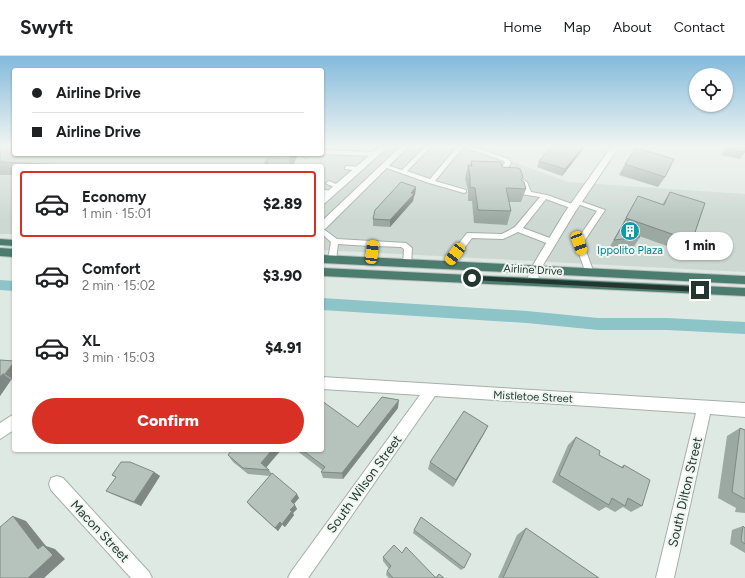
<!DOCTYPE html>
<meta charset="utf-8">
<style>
body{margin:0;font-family:Figtree,sans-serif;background:#f2f2f2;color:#202124;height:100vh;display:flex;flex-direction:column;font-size:15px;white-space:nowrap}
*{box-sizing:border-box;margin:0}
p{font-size:13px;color:#757577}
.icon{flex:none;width:22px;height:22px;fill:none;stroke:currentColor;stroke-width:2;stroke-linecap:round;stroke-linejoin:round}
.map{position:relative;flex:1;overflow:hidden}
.details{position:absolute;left:12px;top:108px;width:312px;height:288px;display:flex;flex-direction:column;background:#fff;border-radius:4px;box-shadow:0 1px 3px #0004}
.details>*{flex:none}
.hud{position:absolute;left:12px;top:12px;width:312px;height:88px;border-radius:4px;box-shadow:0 1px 3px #0004;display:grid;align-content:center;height:88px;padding:0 20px;background:#fff}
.buttons{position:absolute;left:689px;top:12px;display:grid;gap:8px}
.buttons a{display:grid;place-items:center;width:44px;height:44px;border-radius:50%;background:#fff;box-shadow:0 1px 3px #0004;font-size:20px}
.end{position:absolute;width:18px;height:18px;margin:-9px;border:5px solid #22372f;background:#fff;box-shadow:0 0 0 2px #fff}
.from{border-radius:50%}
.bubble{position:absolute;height:28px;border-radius:14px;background:#fff;box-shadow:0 1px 3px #0004;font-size:13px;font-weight:800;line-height:28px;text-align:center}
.car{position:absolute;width:12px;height:24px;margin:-12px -6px;border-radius:5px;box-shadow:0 0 3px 1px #0007;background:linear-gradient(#f5c518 24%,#345 0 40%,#f5c518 0 76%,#345 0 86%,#f5c518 0)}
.hud b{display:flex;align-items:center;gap:14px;height:38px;font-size:15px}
.hud b+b{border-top:1px solid #e0e0e0}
.hud i{width:10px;height:10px;background:#202124}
ul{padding:7px 0 0;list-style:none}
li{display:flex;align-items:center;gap:12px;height:66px;margin:0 8px 6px;padding:0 12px;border:2px solid transparent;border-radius:4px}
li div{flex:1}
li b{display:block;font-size:15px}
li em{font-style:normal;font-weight:800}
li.selected{border-color:#d93025}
li>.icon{width:36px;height:36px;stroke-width:1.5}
.primary-button{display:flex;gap:8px;margin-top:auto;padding:8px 20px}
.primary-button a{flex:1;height:46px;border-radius:24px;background:#d93025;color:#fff;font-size:16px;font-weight:800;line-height:46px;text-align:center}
header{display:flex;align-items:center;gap:24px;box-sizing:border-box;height:56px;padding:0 20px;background:#fff;border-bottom:1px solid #e0e0e0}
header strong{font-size:19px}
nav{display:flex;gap:22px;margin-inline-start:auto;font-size:14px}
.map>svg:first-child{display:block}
.built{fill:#cdd8d2}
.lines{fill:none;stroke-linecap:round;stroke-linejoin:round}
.canal{fill:#8cc4c8;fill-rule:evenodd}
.service-casing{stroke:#a3b0a9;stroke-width:2}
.minor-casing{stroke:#a3b0a9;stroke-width:2}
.trunk-casing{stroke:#bdc3c1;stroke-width:2}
.service{fill:#fff;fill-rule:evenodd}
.minor{fill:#fff;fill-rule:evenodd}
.trunk{fill:#4c7c6e;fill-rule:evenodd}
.wall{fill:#9ca8a2}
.shaded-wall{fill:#7f8884}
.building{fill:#b5c3bc;stroke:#7f8884}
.route{fill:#22372f}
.labels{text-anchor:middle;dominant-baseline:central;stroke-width:4;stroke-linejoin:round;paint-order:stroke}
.culture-label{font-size:11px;fill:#0d838f;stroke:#eff6f2}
.street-label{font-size:11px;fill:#22372f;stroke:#eff6f2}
.near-street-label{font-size:13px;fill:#22372f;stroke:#eff6f2}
</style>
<header>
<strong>Swyft</strong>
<nav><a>Home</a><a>Map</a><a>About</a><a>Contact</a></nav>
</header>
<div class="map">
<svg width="745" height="522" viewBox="0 0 745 522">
<rect width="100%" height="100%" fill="#dfe9e3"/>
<path class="built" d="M 0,91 L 14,98 L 322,98 L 322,93 L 371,95 L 376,91 L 474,91 L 568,126 L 745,138 L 745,216 L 322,194 L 322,110 L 14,110 L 14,178 L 0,178 Z"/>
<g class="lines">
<path class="canal" d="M 0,224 L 14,225 L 14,235 L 0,234 Z
M 322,242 L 527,255 L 598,262 L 667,262 L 745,266 L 745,278 L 667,274 L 598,274 L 527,267 L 322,254 Z"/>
<g class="service-casing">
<path id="service" d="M 425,91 L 431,91 L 407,115 L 430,123 L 457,91 L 463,91 L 435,125 L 466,134 L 466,136 L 464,137 L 429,127 L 381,110 L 384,108 L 402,114 Z
M 464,91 L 473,91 L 509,103 L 511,107 L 506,115 L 527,126 L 531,136 L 547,139 L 575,149 L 577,151 L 573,153 L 546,143 L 523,172 L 555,184 L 555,188 L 549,188 L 518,176 L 503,183 L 472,182 L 449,212 L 443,212 L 442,210 L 443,208 L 467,177 L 502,178 L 515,171 L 540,141 L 521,138 L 521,136 L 524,135 L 522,128 L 500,116 L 500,113 L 505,107 L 504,105 Z
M 322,94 L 376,96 L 379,98 L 376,100 L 322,98 Z
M 304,98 L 310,98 L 306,102 L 303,100 Z
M 347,110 L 360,111 L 363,113 L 360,115 L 345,113 L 345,111 Z
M 329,125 L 341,130 L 342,131 L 339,133 L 327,128 L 326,127 Z
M 322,133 L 333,136 L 334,137 L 331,139 L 322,137 Z
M 577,144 L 605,154 L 583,187 L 594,217 L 590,220 L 586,217 L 575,187 L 597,155 L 575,147 L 575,145 Z
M 322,172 L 337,183 L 406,187 L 412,192 L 411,208 L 407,211 L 403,208 L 404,193 L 401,191 L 377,190 L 375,206 L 371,209 L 367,206 L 369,190 L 338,188 L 336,204 L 332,207 L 329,206 L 328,204 L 331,186 L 322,178 Z"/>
</g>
<g class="minor-casing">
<path id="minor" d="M 379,91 L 388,91 L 325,147 L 322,148 L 322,140 Z
M 400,91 L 408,91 L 325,173 L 322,174 L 322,165 Z
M 611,91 L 619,91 L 575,156 L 540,214 L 537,228 L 529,228 L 527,225 L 530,214 L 565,156 Z
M 322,321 L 745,347 L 745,361 L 710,358 L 674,522 L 656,522 L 696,357 L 435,340 L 308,522 L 288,522 L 291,516 L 420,339 L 322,333 Z
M 14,358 L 14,374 L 0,383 L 0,367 Z
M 57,420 L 63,422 L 149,516 L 152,522 L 131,522 L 51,434 L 49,428 L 51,422 Z"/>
</g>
<g class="trunk-casing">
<path id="trunk" d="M 0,183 L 14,184 L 14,190 L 0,189 Z
M 0,192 L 14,193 L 14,201 L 0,200 Z
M 322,199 L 745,220 L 745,228 L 322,207 Z
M 322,212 L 745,232 L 745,240 L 322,220 Z"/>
</g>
<use href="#service" class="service"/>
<use href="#minor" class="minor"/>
<use href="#trunk" class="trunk"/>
</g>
<path class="wall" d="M 0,91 L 298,98 L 293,110 L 14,110 L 14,119 L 0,119 Z
M 585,91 L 562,120 L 537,111 L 539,105 Z
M 725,91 L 745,91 L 745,96 L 740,103 L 721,99 Z
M 471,105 L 502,111 L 523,121 L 521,125 L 526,133 L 521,146 L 509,146 L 511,155 L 507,169 L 474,167 L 472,145 L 468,145 L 468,134 L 465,123 L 468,109 L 470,109 Z
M 625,108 L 665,121 L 658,131 L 619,119 Z
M 416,131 L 415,139 L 414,140 L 413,145 L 390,171 L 373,170 L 373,163 Z
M 670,136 L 692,185 L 684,196 L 639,180 L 640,181 L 633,192 L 608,194 L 638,140 L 662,149 Z
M 0,304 L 14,324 L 11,324 L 0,340 Z
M 398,352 L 343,423 L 323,422 L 321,416 L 322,414 L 296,394 L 322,394 L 358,371 Z
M 488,370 L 453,431 L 428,413 L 430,406 Z
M 740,372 L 745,374 L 745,457 L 735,456 L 736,452 L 718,442 L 727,380 Z
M 576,381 L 599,399 L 621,411 L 624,409 L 642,450 L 631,456 L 623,451 L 615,456 L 606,451 L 599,455 L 552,426 L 568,389 Z
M 232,394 L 281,394 L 266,411 L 269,414 L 272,418 L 299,442 L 294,448 L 297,453 L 293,457 L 294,459 L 285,471 L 282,469 L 278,475 L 250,450 L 247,446 L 270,420 L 248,418 L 233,406 L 228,399 Z
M 154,416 L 160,420 L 141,450 L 114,439 L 106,435 L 116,422 L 112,419 Z
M 743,470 L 745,472 L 745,497 L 730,488 L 732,474 Z
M 526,472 L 599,522 L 498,522 L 517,479 Z
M 414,474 L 464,512 L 461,514 L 413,477 Z
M 402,497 L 436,521 L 439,518 L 444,522 L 389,522 L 386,519 L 387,515 L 389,513 L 383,505 L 383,501 Z"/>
<path class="shaded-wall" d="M 583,91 L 585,91 L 562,120 L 565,113 Z
M 291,98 L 298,98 L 293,110 L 290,110 L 289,103 Z
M 267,102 L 269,110 L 264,110 Z
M 416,131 L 415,139 L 414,140 L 413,145 L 390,171 L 390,164 L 411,137 Z
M 14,306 L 14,324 L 5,318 Z
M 3,318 L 11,324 L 0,340 L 0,321 Z
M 399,344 L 398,352 L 343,423 L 342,417 Z
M 488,370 L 484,378 L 453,431 L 456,424 Z
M 272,394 L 281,394 L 265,413 L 261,407 Z
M 154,416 L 160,420 L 141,450 L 134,446 Z
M 297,438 L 299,442 L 293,449 L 291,445 Z
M 295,449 L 297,453 L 293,457 L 294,459 L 285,471 L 282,468 L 290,454 Z
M 13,460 L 26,465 L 46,490 L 55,493 L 65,503 L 44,522 L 28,522 L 38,493 Z
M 280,466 L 282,469 L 278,475 L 275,472 Z"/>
<path class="building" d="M 0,91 L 14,91 L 14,98 L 291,98 L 289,103 L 267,102 L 264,110 L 90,110 L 0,106 Z
M 551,91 L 583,91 L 565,113 L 539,105 Z
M 727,91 L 745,91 L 745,96 L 726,92 Z
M 636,92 L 674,103 L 665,121 L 625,108 Z
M 471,105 L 501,106 L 502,111 L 518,112 L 520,113 L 523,121 L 521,124 L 524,126 L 526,133 L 506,132 L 511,155 L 478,154 L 475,132 L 470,131 L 470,120 L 468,109 L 472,110 Z
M 401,126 L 416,131 L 411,137 L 414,138 L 390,164 L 373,163 L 375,154 Z
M 670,136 L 705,147 L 692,185 L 626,162 L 638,140 L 664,149 Z
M 626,163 L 640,181 L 614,184 Z
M 0,304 L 14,305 L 14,306 L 5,318 L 3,318 L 0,321 Z
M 382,341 L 399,344 L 342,417 L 321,416 L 325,411 L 302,394 L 322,394 L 322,345 L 358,371 Z
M 464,355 L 488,370 L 456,424 L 430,406 Z
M 740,372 L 745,374 L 745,443 L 732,436 Z
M 576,381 L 600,395 L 599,399 L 623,412 L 624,409 L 650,424 L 642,450 L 628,442 L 625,450 L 612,442 L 609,449 L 559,419 Z
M 232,394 L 272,394 L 261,407 L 269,414 L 243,412 L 228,399 Z
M 121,406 L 130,406 L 154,416 L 134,446 L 106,435 L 116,421 L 112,419 Z
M 272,417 L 297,438 L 291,445 L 295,449 L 290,454 L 292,455 L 282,468 L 280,466 L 275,472 L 247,446 Z
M 13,460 L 38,493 L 43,489 L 53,499 L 28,522 L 0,522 L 0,471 Z
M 421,461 L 471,498 L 464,512 L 414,474 Z
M 743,470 L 745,472 L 745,488 L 741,485 Z
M 526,472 L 599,522 L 503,522 Z
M 394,489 L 402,497 L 406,491 L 436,522 L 439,518 L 444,522 L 393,522 L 387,515 L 391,510 L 383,501 Z"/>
<linearGradient id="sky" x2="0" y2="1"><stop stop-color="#83badb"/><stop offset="0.55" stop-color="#f1f5f2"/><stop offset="1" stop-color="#f1f5f2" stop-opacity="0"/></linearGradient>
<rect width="745" height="164" fill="url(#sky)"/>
<path class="route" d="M 472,220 L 700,231 L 703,234 L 700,236 L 472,224 L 469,222 Z"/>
<defs>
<g id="building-disc" transform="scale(1)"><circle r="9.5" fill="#0f9aa8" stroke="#eff6f2"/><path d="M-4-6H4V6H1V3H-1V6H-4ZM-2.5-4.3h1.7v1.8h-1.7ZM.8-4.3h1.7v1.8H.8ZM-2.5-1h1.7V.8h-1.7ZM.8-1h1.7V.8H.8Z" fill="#fff"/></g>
</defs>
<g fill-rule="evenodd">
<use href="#building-disc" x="630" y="175"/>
</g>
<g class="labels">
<g class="culture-label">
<text x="630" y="194">Ippolito Plaza</text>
</g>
<g class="street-label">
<text transform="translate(533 214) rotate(3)">Airline Drive</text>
<text transform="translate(533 341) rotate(3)">Mistletoe Street</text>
</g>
<g class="near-street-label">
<text transform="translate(364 428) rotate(-54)">South Wilson Street</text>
<text transform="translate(685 436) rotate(-77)">South Dilton Street</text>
<text transform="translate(100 475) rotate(47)">Macon Street</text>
</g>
</g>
</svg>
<div class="buttons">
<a><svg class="icon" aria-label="locate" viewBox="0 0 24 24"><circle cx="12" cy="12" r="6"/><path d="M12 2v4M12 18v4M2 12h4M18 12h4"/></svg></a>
</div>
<i class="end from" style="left:472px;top:222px"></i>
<i class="end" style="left:700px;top:234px"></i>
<div class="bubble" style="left:667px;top:176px;width:66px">1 min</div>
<i class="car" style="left:579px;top:187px;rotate:160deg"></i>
<i class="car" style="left:372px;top:196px;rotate:7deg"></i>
<i class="car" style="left:455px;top:198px;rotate:217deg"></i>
<div class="hud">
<b><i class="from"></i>Airline Drive</b>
<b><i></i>Airline Drive</b>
</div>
<section class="details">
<ul>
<li class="selected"><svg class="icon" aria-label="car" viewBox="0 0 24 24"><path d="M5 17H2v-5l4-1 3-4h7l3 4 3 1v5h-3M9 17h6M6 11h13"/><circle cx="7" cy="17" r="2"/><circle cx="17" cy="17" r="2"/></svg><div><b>Economy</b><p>1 min · 15:01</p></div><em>$2.89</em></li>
<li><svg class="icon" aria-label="car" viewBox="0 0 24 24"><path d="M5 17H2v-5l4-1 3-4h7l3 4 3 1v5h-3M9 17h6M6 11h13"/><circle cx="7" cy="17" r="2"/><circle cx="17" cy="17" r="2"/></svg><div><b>Comfort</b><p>2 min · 15:02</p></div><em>$3.90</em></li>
<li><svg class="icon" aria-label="car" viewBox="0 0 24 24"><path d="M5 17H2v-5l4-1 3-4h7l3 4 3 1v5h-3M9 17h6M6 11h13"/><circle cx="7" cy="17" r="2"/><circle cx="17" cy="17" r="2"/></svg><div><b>XL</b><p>3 min · 15:03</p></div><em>$4.91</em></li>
</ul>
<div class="primary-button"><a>Confirm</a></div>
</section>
</div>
